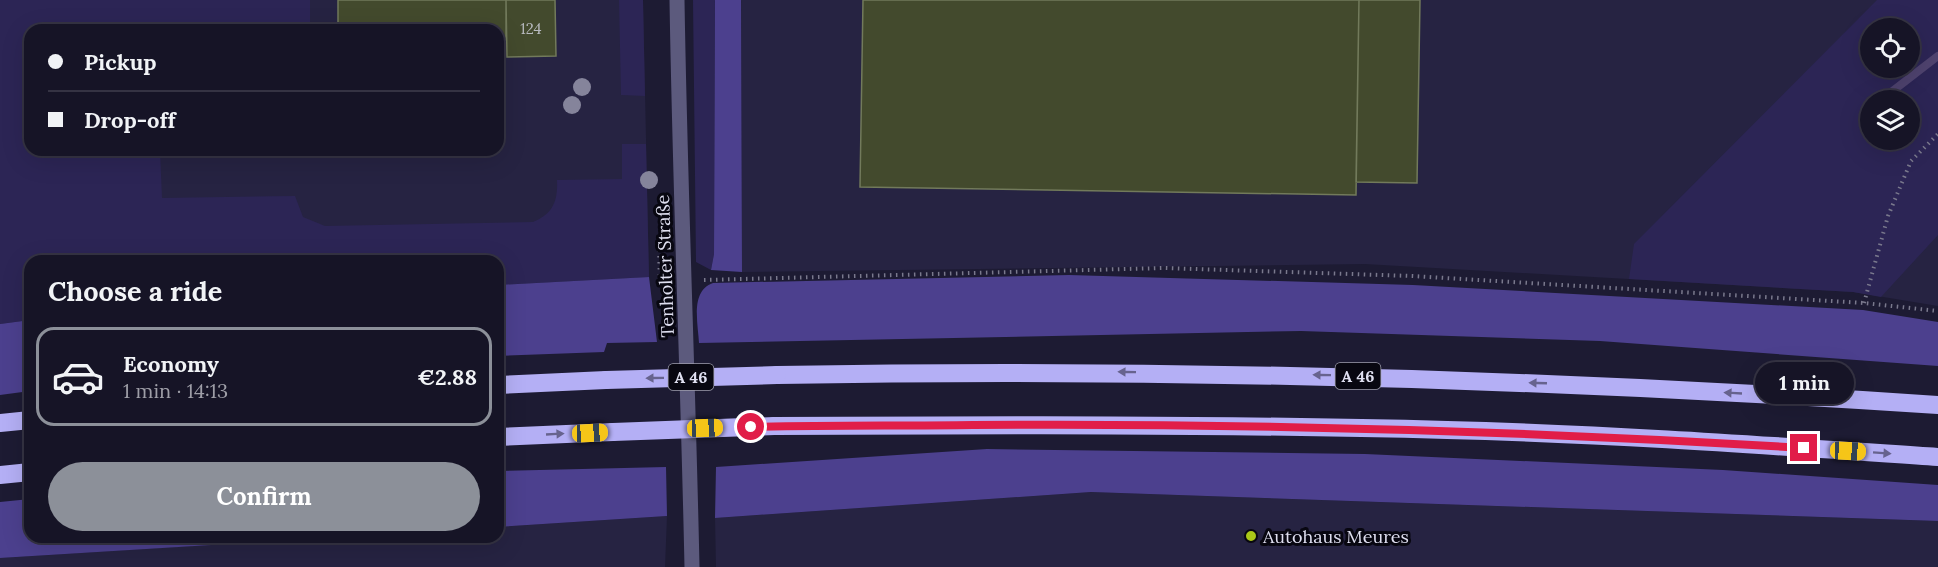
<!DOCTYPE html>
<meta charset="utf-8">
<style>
body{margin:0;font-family:Lora,serif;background:#1f1d2e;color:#f1f3f6;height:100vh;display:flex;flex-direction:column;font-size:22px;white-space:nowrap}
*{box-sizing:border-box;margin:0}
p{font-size:20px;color:#9e9ea7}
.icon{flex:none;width:33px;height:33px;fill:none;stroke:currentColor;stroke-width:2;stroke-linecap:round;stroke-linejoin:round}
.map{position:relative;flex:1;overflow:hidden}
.details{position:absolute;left:24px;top:255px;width:480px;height:288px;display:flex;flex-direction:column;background:#161426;border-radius:18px;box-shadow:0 6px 24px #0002,0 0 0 2px #353343}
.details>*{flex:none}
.top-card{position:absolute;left:24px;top:24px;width:480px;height:132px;border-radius:18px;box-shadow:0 6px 24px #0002,0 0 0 2px #353343;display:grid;align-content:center;height:132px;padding:0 24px;background:#161426}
.tools{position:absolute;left:1860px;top:18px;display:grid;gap:12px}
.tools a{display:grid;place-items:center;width:60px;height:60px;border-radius:50%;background:#161426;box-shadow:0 6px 24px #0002,0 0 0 2px #353343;font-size:30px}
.end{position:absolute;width:27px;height:27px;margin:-14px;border:8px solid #e11d48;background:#fff;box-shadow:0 0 0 3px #fff}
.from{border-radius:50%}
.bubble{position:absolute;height:42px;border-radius:21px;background:#161426;box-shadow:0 6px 24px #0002,0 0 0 2px #353343;font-size:20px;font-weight:800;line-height:42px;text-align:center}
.car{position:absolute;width:18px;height:36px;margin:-18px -9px;border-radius:8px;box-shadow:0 0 4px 2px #0007;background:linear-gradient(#f5c518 24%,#345 0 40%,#f5c518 0 76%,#345 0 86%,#f5c518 0)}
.top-card b{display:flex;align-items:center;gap:21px;height:57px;font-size:22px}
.top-card b+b{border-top:2px solid #353343}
.top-card i{width:15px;height:15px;background:#f1f3f6}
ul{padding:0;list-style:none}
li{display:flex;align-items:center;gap:18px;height:99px;margin:0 12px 9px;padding:0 12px;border:3px solid transparent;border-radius:18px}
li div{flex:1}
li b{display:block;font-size:22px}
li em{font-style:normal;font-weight:800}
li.current{border-color:#8c9099}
li>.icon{width:54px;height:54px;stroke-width:1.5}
h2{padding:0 24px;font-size:27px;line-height:72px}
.button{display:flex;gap:12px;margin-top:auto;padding:12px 24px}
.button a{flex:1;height:69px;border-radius:36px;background:#8c9099;color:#fff;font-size:24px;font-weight:800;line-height:69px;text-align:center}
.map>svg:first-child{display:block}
.built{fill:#262342;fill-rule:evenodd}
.green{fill:#2c2555;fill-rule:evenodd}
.forest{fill:#4c408e}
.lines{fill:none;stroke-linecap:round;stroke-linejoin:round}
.stream{stroke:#4f436f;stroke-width:8}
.building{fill:#434a2d;stroke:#727a5b;stroke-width:1.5}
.path{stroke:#7a798d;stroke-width:4;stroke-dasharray:1.5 4.5;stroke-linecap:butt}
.tertiary{stroke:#5c5a7d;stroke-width:15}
.motorway{stroke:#b4aff5;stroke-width:18}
.motorway-bridge{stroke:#b4aff5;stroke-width:18}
.tree{fill:#85849b}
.oneway{fill:#67638e}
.route{stroke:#e11d48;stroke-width:8}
.poi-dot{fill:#aac718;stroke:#080711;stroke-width:2}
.labels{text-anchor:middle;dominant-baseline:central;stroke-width:6;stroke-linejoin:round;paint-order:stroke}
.number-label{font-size:15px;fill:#b8babf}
.shield{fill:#080711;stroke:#9e9ead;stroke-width:1.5}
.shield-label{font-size:16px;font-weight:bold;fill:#dfdff0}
.street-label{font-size:18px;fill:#dfdff0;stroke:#080711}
.poi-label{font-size:18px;fill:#dfdff0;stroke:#080711;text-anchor:start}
</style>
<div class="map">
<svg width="1938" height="567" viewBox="0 0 1938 567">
<rect width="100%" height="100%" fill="#1d1b33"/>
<path class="built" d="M 310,0 L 643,0 L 649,277 L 498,285 L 498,261 L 155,261 L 152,150 L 498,150 L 498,30 L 310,30 Z
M 741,0 L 1938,0 L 1938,306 L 1853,292 L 1365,264 L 742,272 ZM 1870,28 L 1910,28 L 1910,68 L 1870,68 ZM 1870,100 L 1910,100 L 1910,140 L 1870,140 Z
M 1091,492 L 1938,521 L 1938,567 L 716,567 L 715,518 Z
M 667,516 L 665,567 L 0,567 L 0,558 L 337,537 L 498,537 L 498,527 Z"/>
<path class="green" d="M 0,0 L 310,0 L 310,30 L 30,30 L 30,150 L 160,150 L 162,198 L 295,196 L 303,217 L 325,226 L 533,222 C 553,214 558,201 557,180 L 622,179 L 622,144 L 646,144 L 649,277 L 498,285 L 498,261 L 30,261 L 30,320 L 0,324 Z
M 619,0 L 643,0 L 645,96 L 621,95 Z
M 693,0 L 715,0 L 714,254 L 711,270 L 696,262 Z
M 1877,0 L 1938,0 L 1938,235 L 1881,297 L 1853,292 L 1629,279 L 1634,244 ZM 1910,28 L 1910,68 L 1870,68 L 1870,28 ZM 1870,100 L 1910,100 L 1910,140 L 1870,140 Z"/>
<path class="forest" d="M 715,0 L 741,0 L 742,272 L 711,270 L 714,254 Z
M 1069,275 L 1413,285 L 1863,310 L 1938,322 L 1938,366 L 1600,341 L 1301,331 L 699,343 C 698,323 690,291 713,283 Z
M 649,277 L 657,342 L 607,343 L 604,352 L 498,356 L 498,285 Z
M 30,320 L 30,391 L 0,395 L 0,324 Z
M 987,449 L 1365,454 L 1723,470 L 1938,485 L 1938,521 L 1091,492 L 715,518 L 716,467 Z
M 666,467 L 667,516 L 498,527 L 498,471 Z
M 30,499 L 30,537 L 339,537 L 0,558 L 0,502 Z"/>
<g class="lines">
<path class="stream" d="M 1881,100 L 1938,56"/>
</g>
<path class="building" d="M 338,0 L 506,0 L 506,40 L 498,40 L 498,30 L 338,30 Z
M 506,0 L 555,0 L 556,56 L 507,57 Z
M 863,0 L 1359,0 L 1356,195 L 860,187 Z
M 1359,0 L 1420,0 L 1417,183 L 1356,182 Z"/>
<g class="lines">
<path class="path" d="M 659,244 L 660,287
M 704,280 L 1164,268 L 1412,276 L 1864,303 L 1938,311
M 1864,303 L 1888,216 L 1911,161 L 1938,134"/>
<path class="tertiary" d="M 677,0 C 680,189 688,378 692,567"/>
<path class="motorway" d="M 777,375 C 1165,368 1551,379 1938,405
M 498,385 L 606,380
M 0,423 L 30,420
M 774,426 C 999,425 1223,424 1447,430 C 1611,434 1775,446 1938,457
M 498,437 L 613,432
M 0,475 L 30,472"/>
<path class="motorway-bridge" d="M 606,380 L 777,375
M 613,432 L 774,426"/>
</g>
<g class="tree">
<circle cx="582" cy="87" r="9"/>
<circle cx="572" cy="105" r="9"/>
<circle cx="649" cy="180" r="9"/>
</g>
<defs><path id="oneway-solid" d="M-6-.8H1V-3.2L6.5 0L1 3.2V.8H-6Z" transform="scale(1.5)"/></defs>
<g class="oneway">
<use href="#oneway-solid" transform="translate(1127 372) rotate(-179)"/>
<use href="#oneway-solid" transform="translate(1322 375) rotate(-179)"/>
<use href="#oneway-solid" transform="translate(655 378) rotate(179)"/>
<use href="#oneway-solid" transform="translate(1538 383) rotate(-178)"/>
<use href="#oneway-solid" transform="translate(1733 393) rotate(-177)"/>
<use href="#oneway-solid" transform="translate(555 434) rotate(-3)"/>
<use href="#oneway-solid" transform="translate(1882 453) rotate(4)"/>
</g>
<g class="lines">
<path class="route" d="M 751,427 C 825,425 899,426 973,425 C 1251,423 1527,431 1804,448"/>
</g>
<circle class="poi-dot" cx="1251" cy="536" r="6"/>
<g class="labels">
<g class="number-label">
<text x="531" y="28">124</text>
</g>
<g class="shield">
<rect x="1335.5" y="363" width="45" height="26" rx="4.5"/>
<rect x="668.5" y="364" width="45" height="26" rx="4.5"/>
</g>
<g class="shield-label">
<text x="1358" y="376">A 46</text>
<text x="691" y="377">A 46</text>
</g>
<g class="street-label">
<text transform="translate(665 266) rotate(-92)">Tenholter Straße</text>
</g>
<g class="poi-label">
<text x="1263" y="536">Autohaus Meures</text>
</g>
</g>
</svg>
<div class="tools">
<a><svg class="icon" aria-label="locate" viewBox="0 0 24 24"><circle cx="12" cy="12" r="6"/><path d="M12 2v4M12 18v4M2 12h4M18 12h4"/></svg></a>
<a><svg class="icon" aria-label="layers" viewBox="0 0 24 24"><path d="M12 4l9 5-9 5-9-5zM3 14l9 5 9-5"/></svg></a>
</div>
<i class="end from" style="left:751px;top:427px"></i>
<i class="end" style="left:1804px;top:448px"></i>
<div class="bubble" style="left:1755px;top:362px;width:99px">1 min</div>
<i class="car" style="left:705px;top:428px;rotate:88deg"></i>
<i class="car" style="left:590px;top:433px;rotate:87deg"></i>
<i class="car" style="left:1848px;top:451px;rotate:93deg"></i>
<div class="top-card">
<b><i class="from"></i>Pickup</b>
<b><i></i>Drop-off</b>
</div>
<section class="details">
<h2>Choose a ride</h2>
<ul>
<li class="current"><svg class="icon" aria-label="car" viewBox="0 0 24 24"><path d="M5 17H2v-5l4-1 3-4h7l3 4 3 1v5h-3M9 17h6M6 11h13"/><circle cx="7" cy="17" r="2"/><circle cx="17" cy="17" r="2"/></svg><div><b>Economy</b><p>1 min · 14:13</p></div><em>€2.88</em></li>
</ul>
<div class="button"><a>Confirm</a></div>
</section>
</div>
